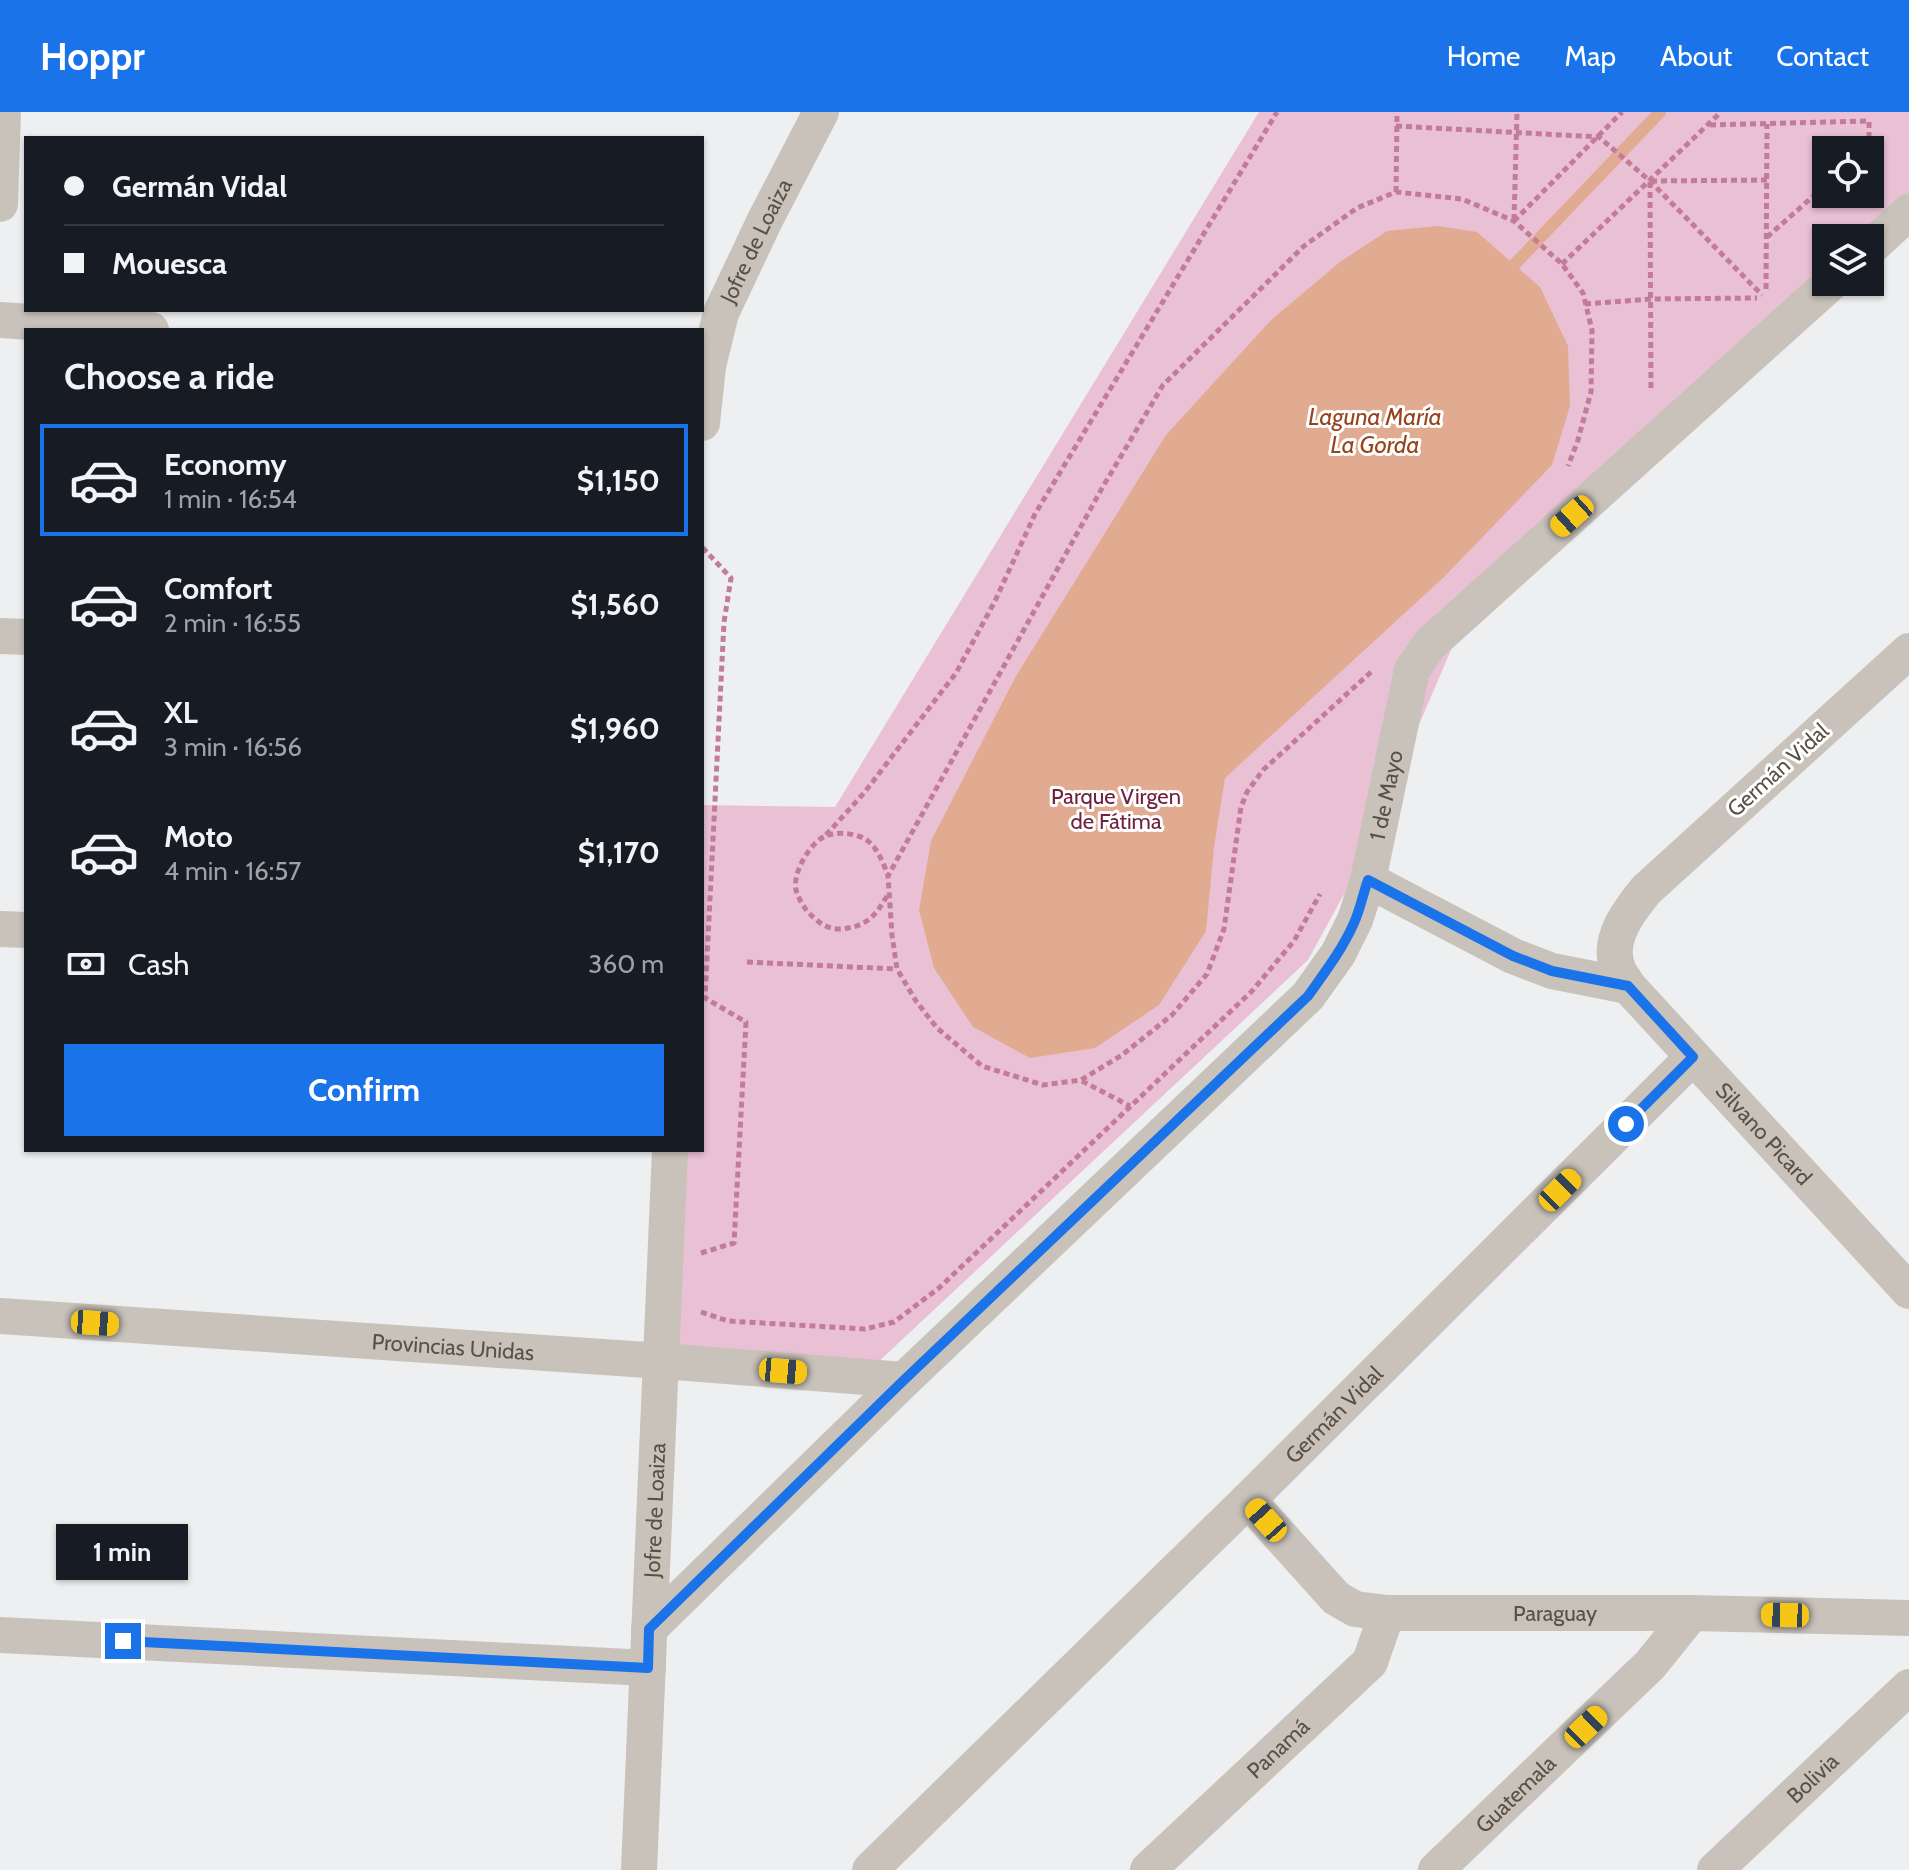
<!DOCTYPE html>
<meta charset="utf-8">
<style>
body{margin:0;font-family:Cabin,sans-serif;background:#20242c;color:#f1f3f6;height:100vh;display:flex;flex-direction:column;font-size:30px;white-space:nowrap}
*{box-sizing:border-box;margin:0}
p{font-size:26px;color:#9ea1a6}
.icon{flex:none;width:44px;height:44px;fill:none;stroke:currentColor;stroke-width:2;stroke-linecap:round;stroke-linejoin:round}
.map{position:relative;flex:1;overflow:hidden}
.details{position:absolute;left:24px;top:216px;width:680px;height:824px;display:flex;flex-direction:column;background:#171b24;border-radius:0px;box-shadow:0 2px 6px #0004}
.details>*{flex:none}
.banner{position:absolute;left:24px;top:24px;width:680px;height:176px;border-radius:0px;box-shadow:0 2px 6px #0004;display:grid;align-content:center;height:176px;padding:0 40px;background:#171b24}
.fabs{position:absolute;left:1812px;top:24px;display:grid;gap:16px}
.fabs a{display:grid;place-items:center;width:72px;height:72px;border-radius:0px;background:#171b24;box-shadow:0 2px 6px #0004;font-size:40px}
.end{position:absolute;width:36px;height:36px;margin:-18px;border:10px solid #1a73e8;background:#fff;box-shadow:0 0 0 4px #fff}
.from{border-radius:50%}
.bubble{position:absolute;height:56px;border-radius:0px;background:#171b24;box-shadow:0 2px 6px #0004;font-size:26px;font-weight:700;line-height:56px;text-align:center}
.car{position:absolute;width:24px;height:48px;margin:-24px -12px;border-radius:10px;box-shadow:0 0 6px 2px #0007;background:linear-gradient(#f5c518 24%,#345 0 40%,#f5c518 0 76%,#345 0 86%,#f5c518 0)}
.banner b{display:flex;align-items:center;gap:28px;height:76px;font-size:30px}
.banner b+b{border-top:2px solid #363941}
.banner i{width:20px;height:20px;background:#f1f3f6}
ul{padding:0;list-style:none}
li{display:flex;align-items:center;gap:24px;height:112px;margin:0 16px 12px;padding:0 24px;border:4px solid transparent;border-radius:0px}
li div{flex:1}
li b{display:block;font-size:30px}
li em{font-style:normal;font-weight:700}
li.selected{border-color:#1a73e8}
li>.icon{width:72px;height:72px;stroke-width:1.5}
h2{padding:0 40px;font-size:36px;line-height:96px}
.pay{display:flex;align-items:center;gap:20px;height:88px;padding:0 40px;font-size:30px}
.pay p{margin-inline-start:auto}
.primary-button{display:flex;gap:16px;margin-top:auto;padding:16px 40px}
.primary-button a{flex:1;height:92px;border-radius:0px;background:#1a73e8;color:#fff;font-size:32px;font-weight:700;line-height:92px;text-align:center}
header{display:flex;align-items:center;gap:48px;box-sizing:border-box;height:112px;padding:0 40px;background:#1a73e8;color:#fff}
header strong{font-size:38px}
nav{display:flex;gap:44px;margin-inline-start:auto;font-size:28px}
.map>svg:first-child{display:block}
.green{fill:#e9c0d4;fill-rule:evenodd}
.water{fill:#e1ab91}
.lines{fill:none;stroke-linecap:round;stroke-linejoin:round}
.stream{stroke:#e1ab91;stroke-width:12}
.path{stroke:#c37c97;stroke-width:5;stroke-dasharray:6 4;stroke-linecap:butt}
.street{stroke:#c8c2ba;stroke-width:36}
.route{stroke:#1a73e8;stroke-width:10}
.labels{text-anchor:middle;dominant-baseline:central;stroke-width:6;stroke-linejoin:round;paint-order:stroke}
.street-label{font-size:22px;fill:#585147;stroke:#fff}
.park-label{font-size:22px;fill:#712140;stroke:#fff}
.water-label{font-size:24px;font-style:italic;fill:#97431c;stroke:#fff}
</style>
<header>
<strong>Hoppr</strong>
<nav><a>Home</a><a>Map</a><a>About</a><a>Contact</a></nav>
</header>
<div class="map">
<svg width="1909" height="1758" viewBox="0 0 1909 1758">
<rect width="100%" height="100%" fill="#edeff0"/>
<path class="green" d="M 1259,0 L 1909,0 L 1909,89 L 1868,126 L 1826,126 L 1826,165 L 1472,489 L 1354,764 L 1308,848 L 875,1253 L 678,1233 L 687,1038 L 702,1038 L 702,693 L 835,695 ZM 1826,38 L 1870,38 L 1870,82 L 1826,82 Z"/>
<path class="water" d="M 1438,114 L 1477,120 L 1540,175 L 1568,234 L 1570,294 L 1552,353 L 1444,465 L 1225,666 L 1214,735 L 1206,819 L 1159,893 L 1095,936 L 1030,946 L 973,915 L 934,856 L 919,798 L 931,729 L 1016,564 L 1166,323 L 1271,208 L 1340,150 L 1387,119 Z"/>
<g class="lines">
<path class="stream" d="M 1514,153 L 1660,0"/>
<path class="path" d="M 1710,13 L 1869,9 L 1869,38
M 1396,14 L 1599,25 L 1650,69 L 1762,183
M 1870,55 L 1871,82
M 1651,69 L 1767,68
M 1650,70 L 1651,280
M 1396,80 L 1397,0
M 1514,108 L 1517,0
M 1514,109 L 1622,0
M 1767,125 L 1826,73
M 1562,152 L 1721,0
M 1766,177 L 1767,12
M 1585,192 L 1651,187 L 1757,186
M 1371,560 L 1263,658 L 1247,680 L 1241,695 L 1224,817 L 1207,862 L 1172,903 L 1122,943 L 1081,968 L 1043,973 L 982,954 L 937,916 L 916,889 L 897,857 L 892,823 L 888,764 L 1101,378 L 1163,273 L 1304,134 L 1357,96 L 1396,80 L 1462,87 L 1514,109 L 1562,152 L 1583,181 L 1592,218 L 1591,280 L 1578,328 L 1568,354
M 826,723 L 864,681 L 956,561 L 995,489 L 1035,402 L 1277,0
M 887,784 C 874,806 866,815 839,817 C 829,817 820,812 812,804 C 805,798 799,788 796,778 C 792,761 811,728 828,723 C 839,720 855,721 865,727 C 877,734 883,751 888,763
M 747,850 L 897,857
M 1082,969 L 1130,994
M 701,1141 L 734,1131 L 746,910 L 705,886 L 724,510 L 731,466 L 702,435
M 701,1200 L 728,1209 L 865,1217 L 894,1210 L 939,1176 L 1252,879 L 1294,829 L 1320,782"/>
<g class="street">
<path d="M 0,92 L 3,0"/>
<path d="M 1870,136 L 1909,100"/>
<path d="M 0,208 L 151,218"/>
<path id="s1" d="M 702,311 L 708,254 L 721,201 L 765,108 L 821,0"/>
<path d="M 0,524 L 26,525"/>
<path id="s2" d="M 1909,539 L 1646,778 C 1629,799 1606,828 1618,857 C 1620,863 1625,868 1628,874 L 1909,1179"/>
<path d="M 1368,768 L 1513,844 L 1552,859 L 1628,874"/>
<path d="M 0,817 L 26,818"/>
<path id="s3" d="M 0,1204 L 662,1249 L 904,1268"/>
<path id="s4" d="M 1248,1388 L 1336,1486 L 1355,1497 L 1387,1501 L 1692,1501 L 1909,1506"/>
<path id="s5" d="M 649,1517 L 904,1268 L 1308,884 L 1338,842 L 1355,808 L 1368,768 L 1412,558 L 1430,532 L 1832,170"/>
<path d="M 0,1523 L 648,1556"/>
<path id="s6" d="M 639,1758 L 670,1038"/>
<path id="s7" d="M 870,1758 L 1248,1388 L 1693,945"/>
<path id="s8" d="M 1148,1758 L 1370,1550 L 1387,1501"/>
<path id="s9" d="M 1436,1758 L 1650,1553 L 1692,1501"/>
<path id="s10" d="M 1715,1758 L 1909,1575"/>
</g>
</g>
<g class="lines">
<path class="route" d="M 123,1529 L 648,1556 L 649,1517 L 904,1268 L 1308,884 C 1325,860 1342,838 1354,811 C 1360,798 1363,782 1368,768 L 1513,844 L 1552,859 L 1628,874 L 1693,945 L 1626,1012"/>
</g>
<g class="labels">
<g class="street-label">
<text stroke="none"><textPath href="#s1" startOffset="192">Jofre de Loaiza</textPath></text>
<text transform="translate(1778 658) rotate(-42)">Germán Vidal</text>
<text stroke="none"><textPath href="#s5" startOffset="1132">1 de Mayo</textPath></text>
<text stroke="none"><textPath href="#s2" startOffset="664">Silvano Picard</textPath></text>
<text stroke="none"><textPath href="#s3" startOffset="454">Provincias Unidas</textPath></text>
<text stroke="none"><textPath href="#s7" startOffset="650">Germán Vidal</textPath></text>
<text stroke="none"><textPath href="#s6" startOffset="360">Jofre de Loaiza</textPath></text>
<text stroke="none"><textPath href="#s4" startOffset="354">Paraguay</textPath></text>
<text stroke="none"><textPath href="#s8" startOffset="178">Panamá</textPath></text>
<text stroke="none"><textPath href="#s10" startOffset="134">Bolivia</textPath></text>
<text stroke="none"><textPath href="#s9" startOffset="110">Guatemala</textPath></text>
</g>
<g class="park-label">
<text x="1116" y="684">Parque Virgen<tspan x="1116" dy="25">de Fátima</tspan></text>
</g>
<g class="water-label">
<text x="1375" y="304">Laguna María<tspan x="1375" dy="28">La Gorda</tspan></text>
</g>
</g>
</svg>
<div class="fabs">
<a><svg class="icon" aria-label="locate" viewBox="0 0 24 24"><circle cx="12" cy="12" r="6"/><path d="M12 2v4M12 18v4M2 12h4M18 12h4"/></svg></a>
<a><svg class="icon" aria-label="layers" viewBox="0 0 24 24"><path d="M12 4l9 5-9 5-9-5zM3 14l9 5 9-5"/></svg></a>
</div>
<i class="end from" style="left:1626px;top:1012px"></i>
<i class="end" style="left:123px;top:1529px"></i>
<div class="bubble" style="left:56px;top:1412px;width:132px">1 min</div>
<i class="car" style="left:1572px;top:404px;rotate:228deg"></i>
<i class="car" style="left:1560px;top:1078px;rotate:45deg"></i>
<i class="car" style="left:95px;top:1211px;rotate:94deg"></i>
<i class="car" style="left:783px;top:1259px;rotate:95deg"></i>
<i class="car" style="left:1266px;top:1408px;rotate:318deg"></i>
<i class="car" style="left:1785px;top:1503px;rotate:271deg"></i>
<i class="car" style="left:1586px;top:1615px;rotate:46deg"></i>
<div class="banner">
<b><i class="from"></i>Germán Vidal</b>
<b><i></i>Mouesca</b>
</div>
<section class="details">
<h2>Choose a ride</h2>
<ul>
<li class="selected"><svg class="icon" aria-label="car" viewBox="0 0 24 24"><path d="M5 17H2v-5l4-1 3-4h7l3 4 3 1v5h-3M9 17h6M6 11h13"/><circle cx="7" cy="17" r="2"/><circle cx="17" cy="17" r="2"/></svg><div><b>Economy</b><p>1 min · 16:54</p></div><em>$1,150</em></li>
<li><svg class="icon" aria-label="car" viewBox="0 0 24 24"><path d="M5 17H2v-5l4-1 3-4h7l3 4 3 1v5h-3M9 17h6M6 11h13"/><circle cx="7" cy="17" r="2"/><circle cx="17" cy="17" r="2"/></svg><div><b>Comfort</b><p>2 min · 16:55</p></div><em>$1,560</em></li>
<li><svg class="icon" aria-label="car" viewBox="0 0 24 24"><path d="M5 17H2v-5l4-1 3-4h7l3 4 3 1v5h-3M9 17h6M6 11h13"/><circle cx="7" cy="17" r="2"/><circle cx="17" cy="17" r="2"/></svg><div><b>XL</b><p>3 min · 16:56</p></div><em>$1,960</em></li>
<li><svg class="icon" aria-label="car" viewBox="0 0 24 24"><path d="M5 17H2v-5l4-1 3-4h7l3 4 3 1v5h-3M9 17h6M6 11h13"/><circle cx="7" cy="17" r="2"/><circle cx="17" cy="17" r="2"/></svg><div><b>Moto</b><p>4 min · 16:57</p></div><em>$1,170</em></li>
</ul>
<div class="pay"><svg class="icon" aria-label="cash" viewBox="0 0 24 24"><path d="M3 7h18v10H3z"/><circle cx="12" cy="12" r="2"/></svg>Cash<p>360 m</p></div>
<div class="primary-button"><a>Confirm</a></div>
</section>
</div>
